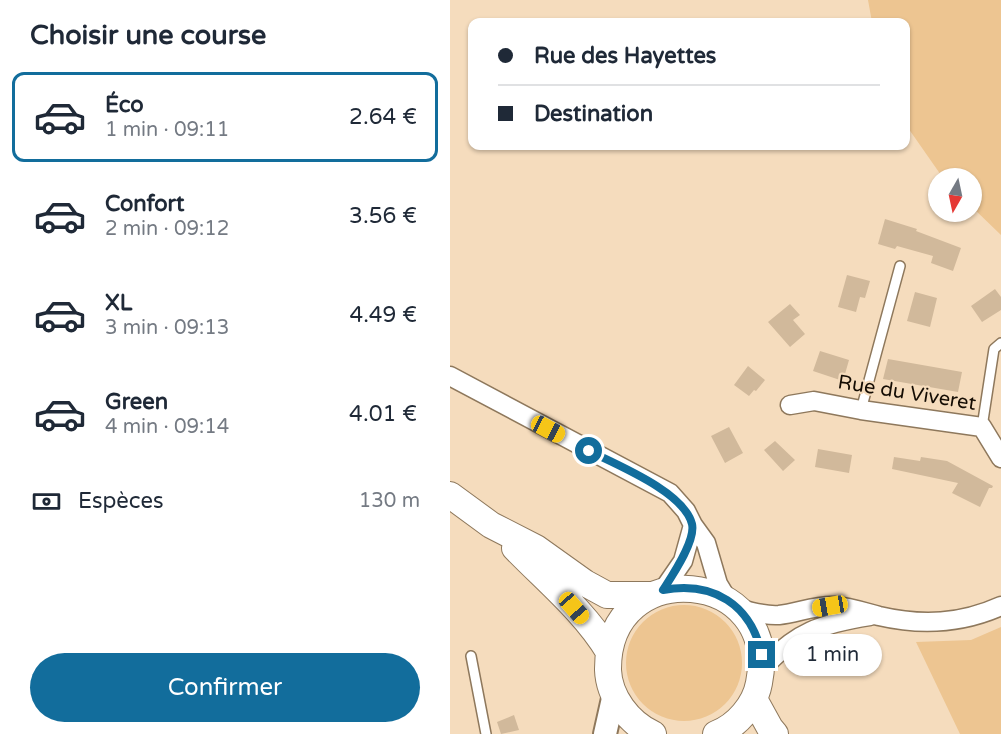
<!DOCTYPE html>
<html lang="fr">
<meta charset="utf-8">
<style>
body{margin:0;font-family:"Varela Round",sans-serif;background:#f6f6f7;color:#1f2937;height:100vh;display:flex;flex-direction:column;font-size:22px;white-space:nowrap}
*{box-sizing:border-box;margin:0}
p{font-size:20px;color:#747a83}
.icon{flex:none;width:33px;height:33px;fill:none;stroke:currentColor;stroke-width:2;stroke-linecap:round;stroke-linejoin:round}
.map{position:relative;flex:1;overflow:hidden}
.panel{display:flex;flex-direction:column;background:#fff;width:450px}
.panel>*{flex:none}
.hud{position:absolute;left:18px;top:18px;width:442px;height:132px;border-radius:12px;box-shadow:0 2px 4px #0004;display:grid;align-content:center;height:132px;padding:0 30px;background:#fff}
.needle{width:39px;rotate:189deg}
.tools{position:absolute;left:478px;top:168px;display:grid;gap:12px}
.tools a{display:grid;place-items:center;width:54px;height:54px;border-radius:50%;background:#fff;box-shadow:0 2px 4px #0004;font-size:30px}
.end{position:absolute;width:27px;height:27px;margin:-14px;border:8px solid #126d9c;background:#fff;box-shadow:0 0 0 3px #fff}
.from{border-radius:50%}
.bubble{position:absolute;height:42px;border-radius:21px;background:#fff;box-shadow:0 2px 4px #0004;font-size:20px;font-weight:600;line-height:42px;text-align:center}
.car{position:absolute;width:18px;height:36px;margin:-18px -9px;border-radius:8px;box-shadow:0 0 4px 2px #0007;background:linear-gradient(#f5c518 24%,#345 0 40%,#f5c518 0 76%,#345 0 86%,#f5c518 0)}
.hud b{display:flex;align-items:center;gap:21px;height:57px;font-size:22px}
.hud b+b{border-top:2px solid #e0e1e3}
.hud i{width:15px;height:15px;background:#1f2937}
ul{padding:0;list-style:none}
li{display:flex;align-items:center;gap:18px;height:90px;margin:0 12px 9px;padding:0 18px;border:3px solid transparent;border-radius:12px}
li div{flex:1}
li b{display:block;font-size:22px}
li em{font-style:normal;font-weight:600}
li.current{border-color:#126d9c}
li>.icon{width:54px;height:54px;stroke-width:1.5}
h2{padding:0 30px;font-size:27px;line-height:72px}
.pay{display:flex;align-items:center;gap:15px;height:66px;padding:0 30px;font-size:22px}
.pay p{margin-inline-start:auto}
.primary-button{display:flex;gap:12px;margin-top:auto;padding:12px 30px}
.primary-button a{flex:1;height:69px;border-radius:36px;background:#126d9c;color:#fff;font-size:24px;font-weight:600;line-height:69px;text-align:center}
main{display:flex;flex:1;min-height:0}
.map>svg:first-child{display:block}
.green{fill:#edc591}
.building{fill:#d1b99b}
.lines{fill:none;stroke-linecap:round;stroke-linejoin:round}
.service-casing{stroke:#8e785c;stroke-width:12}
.minor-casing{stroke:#8e785c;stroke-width:21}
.tertiary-casing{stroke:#8e785c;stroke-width:26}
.secondary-casing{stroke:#8e785c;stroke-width:28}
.service{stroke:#fff;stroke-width:9}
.minor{stroke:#fff;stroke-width:18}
.tertiary{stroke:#fff;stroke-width:22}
.secondary{stroke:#fff;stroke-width:26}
.route{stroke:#126d9c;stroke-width:8}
.labels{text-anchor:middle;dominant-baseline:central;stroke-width:4.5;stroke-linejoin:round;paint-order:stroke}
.street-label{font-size:20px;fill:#140c03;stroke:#f5dcbd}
</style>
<main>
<section class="panel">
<h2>Choisir une course</h2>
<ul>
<li class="current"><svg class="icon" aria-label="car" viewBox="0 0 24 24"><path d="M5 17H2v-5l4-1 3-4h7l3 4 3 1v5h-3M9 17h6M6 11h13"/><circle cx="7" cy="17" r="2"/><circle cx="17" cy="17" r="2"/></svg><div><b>Éco</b><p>1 min · 09:11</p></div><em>2.64 €</em></li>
<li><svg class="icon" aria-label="car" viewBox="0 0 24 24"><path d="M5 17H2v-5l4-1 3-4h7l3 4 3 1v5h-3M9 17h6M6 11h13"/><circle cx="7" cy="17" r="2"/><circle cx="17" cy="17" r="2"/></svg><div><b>Confort</b><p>2 min · 09:12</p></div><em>3.56 €</em></li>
<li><svg class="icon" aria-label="car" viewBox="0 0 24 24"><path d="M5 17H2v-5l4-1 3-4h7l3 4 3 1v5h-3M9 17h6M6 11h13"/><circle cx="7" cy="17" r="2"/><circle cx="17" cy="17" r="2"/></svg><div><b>XL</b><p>3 min · 09:13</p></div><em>4.49 €</em></li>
<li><svg class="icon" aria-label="car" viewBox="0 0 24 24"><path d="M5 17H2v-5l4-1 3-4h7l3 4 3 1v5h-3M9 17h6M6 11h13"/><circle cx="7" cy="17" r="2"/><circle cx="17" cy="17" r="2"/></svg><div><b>Green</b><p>4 min · 09:14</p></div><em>4.01 €</em></li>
</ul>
<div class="pay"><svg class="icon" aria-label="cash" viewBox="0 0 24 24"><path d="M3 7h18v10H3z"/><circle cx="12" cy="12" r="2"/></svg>Espèces<p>130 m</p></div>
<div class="primary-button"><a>Confirmer</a></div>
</section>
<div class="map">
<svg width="551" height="734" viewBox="0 0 551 734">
<rect width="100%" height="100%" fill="#f5dcbd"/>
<path class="green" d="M 418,0 L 551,0 L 551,235 L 522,207 L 522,178 L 493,178 L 456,125 L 456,22 L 422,22 Z
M176 663a58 58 0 1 1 116 0a58 58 0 1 1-116 0Z
M 551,627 L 551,734 L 510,734 L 466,642 L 521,640 Z"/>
<path class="building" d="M 435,219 L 467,229 L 466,231 L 511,248 L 503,271 L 481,263 L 483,256 L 447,246 L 445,249 L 428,244 Z
M 397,275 L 420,281 L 415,298 L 410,297 L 406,312 L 388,307 Z
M 545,289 L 551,297 L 551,310 L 532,322 L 521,306 Z
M 465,292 L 487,298 L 480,327 L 457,321 Z
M 340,304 L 350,315 L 343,320 L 355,334 L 340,347 L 318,322 Z
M 370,351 L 399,360 L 393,381 L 363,371 Z
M 438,359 L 512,372 L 508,392 L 433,379 Z
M 298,366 L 315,380 L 306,391 L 304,390 L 299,396 L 284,385 Z
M 279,427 L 293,453 L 275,463 L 261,436 Z
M 325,441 L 345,460 L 333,471 L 314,450 Z
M 368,449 L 402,455 L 399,473 L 365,467 Z
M 444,457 L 470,461 L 471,457 L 497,461 L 543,486 L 542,488 L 539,488 L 530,507 L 502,493 L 508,483 L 442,469 Z
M 64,715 L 69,730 L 51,734 L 47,722 Z"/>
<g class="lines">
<g class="service-casing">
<path id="service" d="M 411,410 L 450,266
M 532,427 L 544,349 L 551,343
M 21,656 L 36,734"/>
</g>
<g class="minor-casing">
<path id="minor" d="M 0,376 L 220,493 L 236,511 L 243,525 L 256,543 L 268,584 L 277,599
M 340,405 L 364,401 L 411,410 L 532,427 L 551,458
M 213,590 L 233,561 L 243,525
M 288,608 C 301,612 315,616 329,615 C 347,613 366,605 384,606 C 400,607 414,612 429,616 C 472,626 511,624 551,606
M 312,669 C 347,631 371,624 420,616"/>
</g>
<g class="tertiary-casing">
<path id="tertiary" d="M 155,734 L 164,694"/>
</g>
<g class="secondary-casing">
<path id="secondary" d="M 0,495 L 41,525 L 86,548 L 135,583 L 157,595 L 202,595
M 65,548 C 97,581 135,612 159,652
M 304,699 L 320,728 L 325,734
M 203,734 C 179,723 159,697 158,670 C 157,552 332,568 309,683 C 305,705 287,726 266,734"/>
</g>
<use href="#service" class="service"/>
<use href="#minor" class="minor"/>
<use href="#tertiary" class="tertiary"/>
<use href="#secondary" class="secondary"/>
</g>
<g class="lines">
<path class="route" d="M 139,451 C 167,465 234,492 242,524 C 246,541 222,576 213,590 C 263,581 301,604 312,655"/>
</g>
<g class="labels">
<g class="street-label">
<text transform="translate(457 393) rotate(9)">Rue du Viveret</text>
</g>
</g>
</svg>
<div class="tools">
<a><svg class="needle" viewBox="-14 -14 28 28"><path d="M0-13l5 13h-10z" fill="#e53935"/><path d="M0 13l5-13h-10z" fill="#747a83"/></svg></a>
</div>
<i class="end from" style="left:139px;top:451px"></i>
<i class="end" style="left:312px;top:655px"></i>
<div class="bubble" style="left:333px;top:634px;width:99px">1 min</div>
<i class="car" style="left:98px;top:429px;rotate:118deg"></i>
<i class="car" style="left:380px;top:606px;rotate:260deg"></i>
<i class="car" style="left:124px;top:608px;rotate:139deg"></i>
<div class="hud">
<b><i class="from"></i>Rue des Hayettes</b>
<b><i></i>Destination</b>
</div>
</div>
</main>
